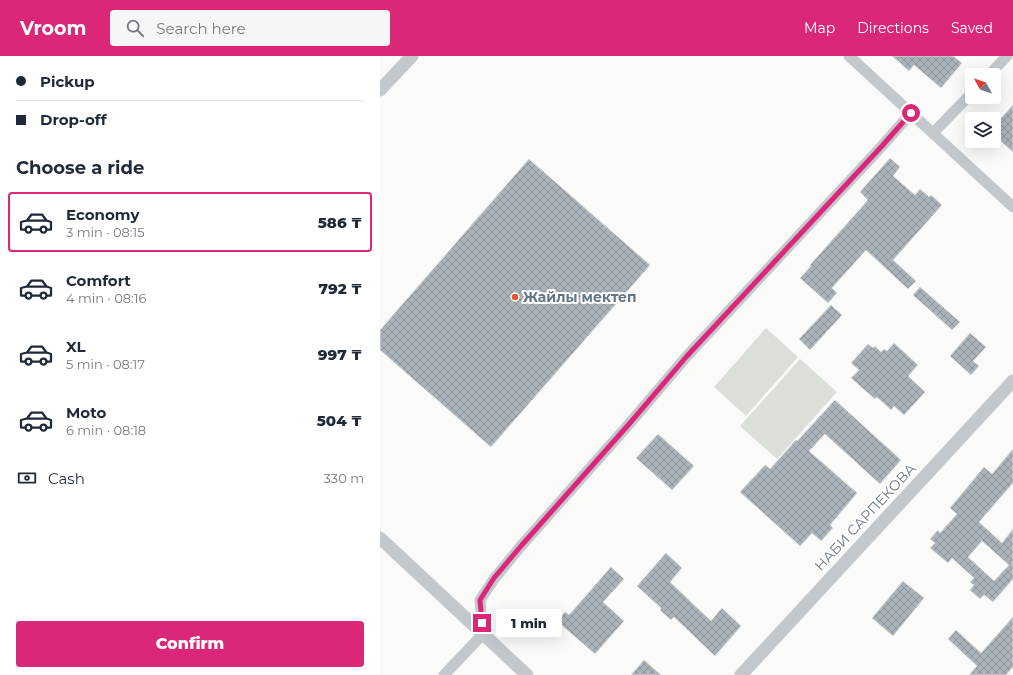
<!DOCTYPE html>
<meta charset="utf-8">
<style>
body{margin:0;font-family:Montserrat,sans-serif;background:#f6f6f7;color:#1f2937;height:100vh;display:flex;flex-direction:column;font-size:15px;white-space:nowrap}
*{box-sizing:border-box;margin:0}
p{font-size:13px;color:#747a83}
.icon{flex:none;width:22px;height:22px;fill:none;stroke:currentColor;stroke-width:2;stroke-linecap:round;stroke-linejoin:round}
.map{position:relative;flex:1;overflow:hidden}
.side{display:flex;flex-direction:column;background:#fff;width:380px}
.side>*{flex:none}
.hud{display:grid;align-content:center;height:88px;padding:0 16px;background:#fff}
.needle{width:26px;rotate:310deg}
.tools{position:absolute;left:585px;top:12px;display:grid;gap:8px}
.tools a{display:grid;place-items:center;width:36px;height:36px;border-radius:4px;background:#fff;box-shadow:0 4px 16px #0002;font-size:20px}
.end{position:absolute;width:18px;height:18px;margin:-9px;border:5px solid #db2777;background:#fff;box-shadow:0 0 0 2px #fff}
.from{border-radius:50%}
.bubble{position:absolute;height:28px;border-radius:4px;background:#fff;box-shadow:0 4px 16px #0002;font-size:13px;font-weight:800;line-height:28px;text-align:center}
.hud b{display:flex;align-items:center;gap:14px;height:38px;font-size:15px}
.hud b+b{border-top:1px solid #e0e1e3}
.hud i{width:10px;height:10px;background:#1f2937}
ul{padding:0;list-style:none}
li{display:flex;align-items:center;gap:12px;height:60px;margin:0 8px 6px;padding:0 8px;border:2px solid transparent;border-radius:4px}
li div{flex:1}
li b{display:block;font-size:15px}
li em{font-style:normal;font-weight:800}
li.selected{border-color:#db2777}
li>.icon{width:36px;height:36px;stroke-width:1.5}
h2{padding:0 16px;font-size:18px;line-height:48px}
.pay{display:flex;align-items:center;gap:10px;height:44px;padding:0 16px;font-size:15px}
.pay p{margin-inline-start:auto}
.primary-button{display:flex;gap:8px;margin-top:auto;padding:8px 16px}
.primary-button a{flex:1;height:46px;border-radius:4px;background:#db2777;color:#fff;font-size:16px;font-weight:800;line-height:46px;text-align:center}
header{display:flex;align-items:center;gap:24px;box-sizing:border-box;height:56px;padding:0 20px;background:#db2777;color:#fff}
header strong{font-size:19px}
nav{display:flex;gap:22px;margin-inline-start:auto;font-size:14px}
.search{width:280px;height:36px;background:#f6f6f7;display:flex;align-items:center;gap:10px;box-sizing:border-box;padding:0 14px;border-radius:4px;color:#747a83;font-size:15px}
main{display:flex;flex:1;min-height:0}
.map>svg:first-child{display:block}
.pitch{fill:#dadfd7}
.building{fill:url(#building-cross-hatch);stroke:#dcdcda;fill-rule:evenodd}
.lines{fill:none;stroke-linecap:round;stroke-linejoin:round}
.minor{stroke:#c3c8cc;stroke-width:11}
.tertiary{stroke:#c3c8cc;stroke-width:13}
.route{stroke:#db2777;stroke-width:5}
.poi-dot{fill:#e4572e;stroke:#fff;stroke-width:1.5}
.labels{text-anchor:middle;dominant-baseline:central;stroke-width:4;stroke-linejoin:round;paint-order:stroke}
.poi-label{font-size:14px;font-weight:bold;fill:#657683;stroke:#fff;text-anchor:start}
.street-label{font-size:14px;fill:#657683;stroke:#fff}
</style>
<header>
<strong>Vroom</strong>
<div class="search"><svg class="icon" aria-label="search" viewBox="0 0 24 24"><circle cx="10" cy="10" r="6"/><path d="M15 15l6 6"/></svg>Search here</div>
<nav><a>Map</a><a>Directions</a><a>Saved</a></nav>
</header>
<main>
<section class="side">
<div class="hud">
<b><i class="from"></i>Pickup</b>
<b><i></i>Drop-off</b>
</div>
<h2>Choose a ride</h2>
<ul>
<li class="selected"><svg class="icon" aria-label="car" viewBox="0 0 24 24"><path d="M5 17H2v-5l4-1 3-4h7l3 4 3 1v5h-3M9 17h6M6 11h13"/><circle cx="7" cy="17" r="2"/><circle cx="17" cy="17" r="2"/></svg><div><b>Economy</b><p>3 min · 08:15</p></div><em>586 ₸</em></li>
<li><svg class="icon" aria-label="car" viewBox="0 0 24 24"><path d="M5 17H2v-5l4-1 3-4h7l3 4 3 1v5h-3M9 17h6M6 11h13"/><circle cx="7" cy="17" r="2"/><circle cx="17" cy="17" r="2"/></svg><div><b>Comfort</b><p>4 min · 08:16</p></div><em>792 ₸</em></li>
<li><svg class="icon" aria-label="car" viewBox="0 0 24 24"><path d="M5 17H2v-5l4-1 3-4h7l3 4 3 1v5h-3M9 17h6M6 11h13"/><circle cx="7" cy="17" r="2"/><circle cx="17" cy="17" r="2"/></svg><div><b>XL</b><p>5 min · 08:17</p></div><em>997 ₸</em></li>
<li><svg class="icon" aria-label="car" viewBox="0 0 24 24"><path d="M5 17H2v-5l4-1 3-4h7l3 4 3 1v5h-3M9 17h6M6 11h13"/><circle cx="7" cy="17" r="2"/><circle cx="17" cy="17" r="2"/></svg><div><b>Moto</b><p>6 min · 08:18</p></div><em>504 ₸</em></li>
</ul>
<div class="pay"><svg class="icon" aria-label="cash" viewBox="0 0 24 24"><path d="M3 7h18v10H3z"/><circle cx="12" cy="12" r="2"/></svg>Cash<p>330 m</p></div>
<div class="primary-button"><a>Confirm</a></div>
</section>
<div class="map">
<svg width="633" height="619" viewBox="0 0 633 619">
<defs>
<pattern id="building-cross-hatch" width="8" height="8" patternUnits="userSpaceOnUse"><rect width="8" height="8" fill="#aab3b9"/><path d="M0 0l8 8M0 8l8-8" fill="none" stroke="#8e969c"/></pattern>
</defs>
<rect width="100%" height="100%" fill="#fafaf8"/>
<path class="pitch" d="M 386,272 L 418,301 L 366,360 L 334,331 Z
M 420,303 L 457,336 L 397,403 L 360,370 Z"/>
<path class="building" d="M 512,0 L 573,0 L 582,7 L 561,32 L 534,9 L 529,15 Z
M 633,49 L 633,96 L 614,79 L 614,70 Z
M 510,102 L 520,111 L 513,120 L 535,139 L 540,133 L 549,141 L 551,139 L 562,149 L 513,204 L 536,225 L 528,233 L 486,194 L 452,232 L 457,237 L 448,247 L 420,222 L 431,210 L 430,209 L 488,144 L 480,136 Z
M 149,103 L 270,209 L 111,391 L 0,294 L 0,274 Z
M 540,231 L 580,266 L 572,274 L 533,239 Z
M 451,249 L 462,259 L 430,294 L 419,283 Z
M 590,277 L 606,291 L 593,305 L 599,310 L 591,319 L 570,300 Z
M 514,287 L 538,309 L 528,320 L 545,336 L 524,359 L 514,350 L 511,354 L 497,341 L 495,343 L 471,322 L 479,314 L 471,307 L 488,288 L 493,292 L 495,290 L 501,296 L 504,293 L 507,295 Z
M 455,344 L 521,404 L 500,428 L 445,378 L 429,395 L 477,437 L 450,469 L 453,472 L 441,485 L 432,477 L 420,490 L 360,436 L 385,409 L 390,413 L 416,384 L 417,385 Z
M 278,378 L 314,410 L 292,434 L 256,402 Z
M 633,393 L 633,427 L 599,466 L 622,487 L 633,473 L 633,523 L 613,546 L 604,539 L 600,543 L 590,534 L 594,529 L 590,526 L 594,522 L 572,502 L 568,507 L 550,492 L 555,487 L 550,483 L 558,474 L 560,477 L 577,458 L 570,452 L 604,411 L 612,418 ZM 602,485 L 629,509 L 614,525 L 588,501 Z
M 286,497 L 302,512 L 290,526 L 331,565 L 342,552 L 361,570 L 335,600 L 294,561 L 291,564 L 280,554 L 281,552 L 257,530 Z
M 231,511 L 244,523 L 223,546 L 244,565 L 215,598 L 177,565 L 185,556 L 189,559 Z
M 523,525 L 544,542 L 513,580 L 492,562 Z
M 633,561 L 633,611 L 626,619 L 589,619 L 597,610 L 568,583 L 576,574 L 601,597 Z
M 264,604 L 281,619 L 251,619 Z"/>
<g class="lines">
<path class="minor" d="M 469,0 L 633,151
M 609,19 L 627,0
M 553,77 L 592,37
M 64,619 L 103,578 L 100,544 L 114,523 L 141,490 L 250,367 L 307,300 L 502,90 L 531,57"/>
<path class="tertiary" d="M 0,34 L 32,0
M 0,482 L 147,619
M 361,619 L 633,325"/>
</g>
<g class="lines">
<path class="route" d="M 102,567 L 100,544 L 114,522 L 141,490 L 250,367 L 307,300 L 502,90 L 531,57"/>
</g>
<circle class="poi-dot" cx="135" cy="241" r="4"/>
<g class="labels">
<g class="poi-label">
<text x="143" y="241">Жайлы мектеп</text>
</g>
<g class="street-label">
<text transform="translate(485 461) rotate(-47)">НАБИ САРПЕКОВА</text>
</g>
</g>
</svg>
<div class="tools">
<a><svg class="needle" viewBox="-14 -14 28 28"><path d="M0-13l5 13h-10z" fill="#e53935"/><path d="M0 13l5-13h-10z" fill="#747a83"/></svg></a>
<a><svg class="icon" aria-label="layers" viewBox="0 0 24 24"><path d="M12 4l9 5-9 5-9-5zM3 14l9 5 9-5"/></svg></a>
</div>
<i class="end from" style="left:531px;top:57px"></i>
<i class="end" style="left:102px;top:567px"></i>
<div class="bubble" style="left:116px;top:553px;width:66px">1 min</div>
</div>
</main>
